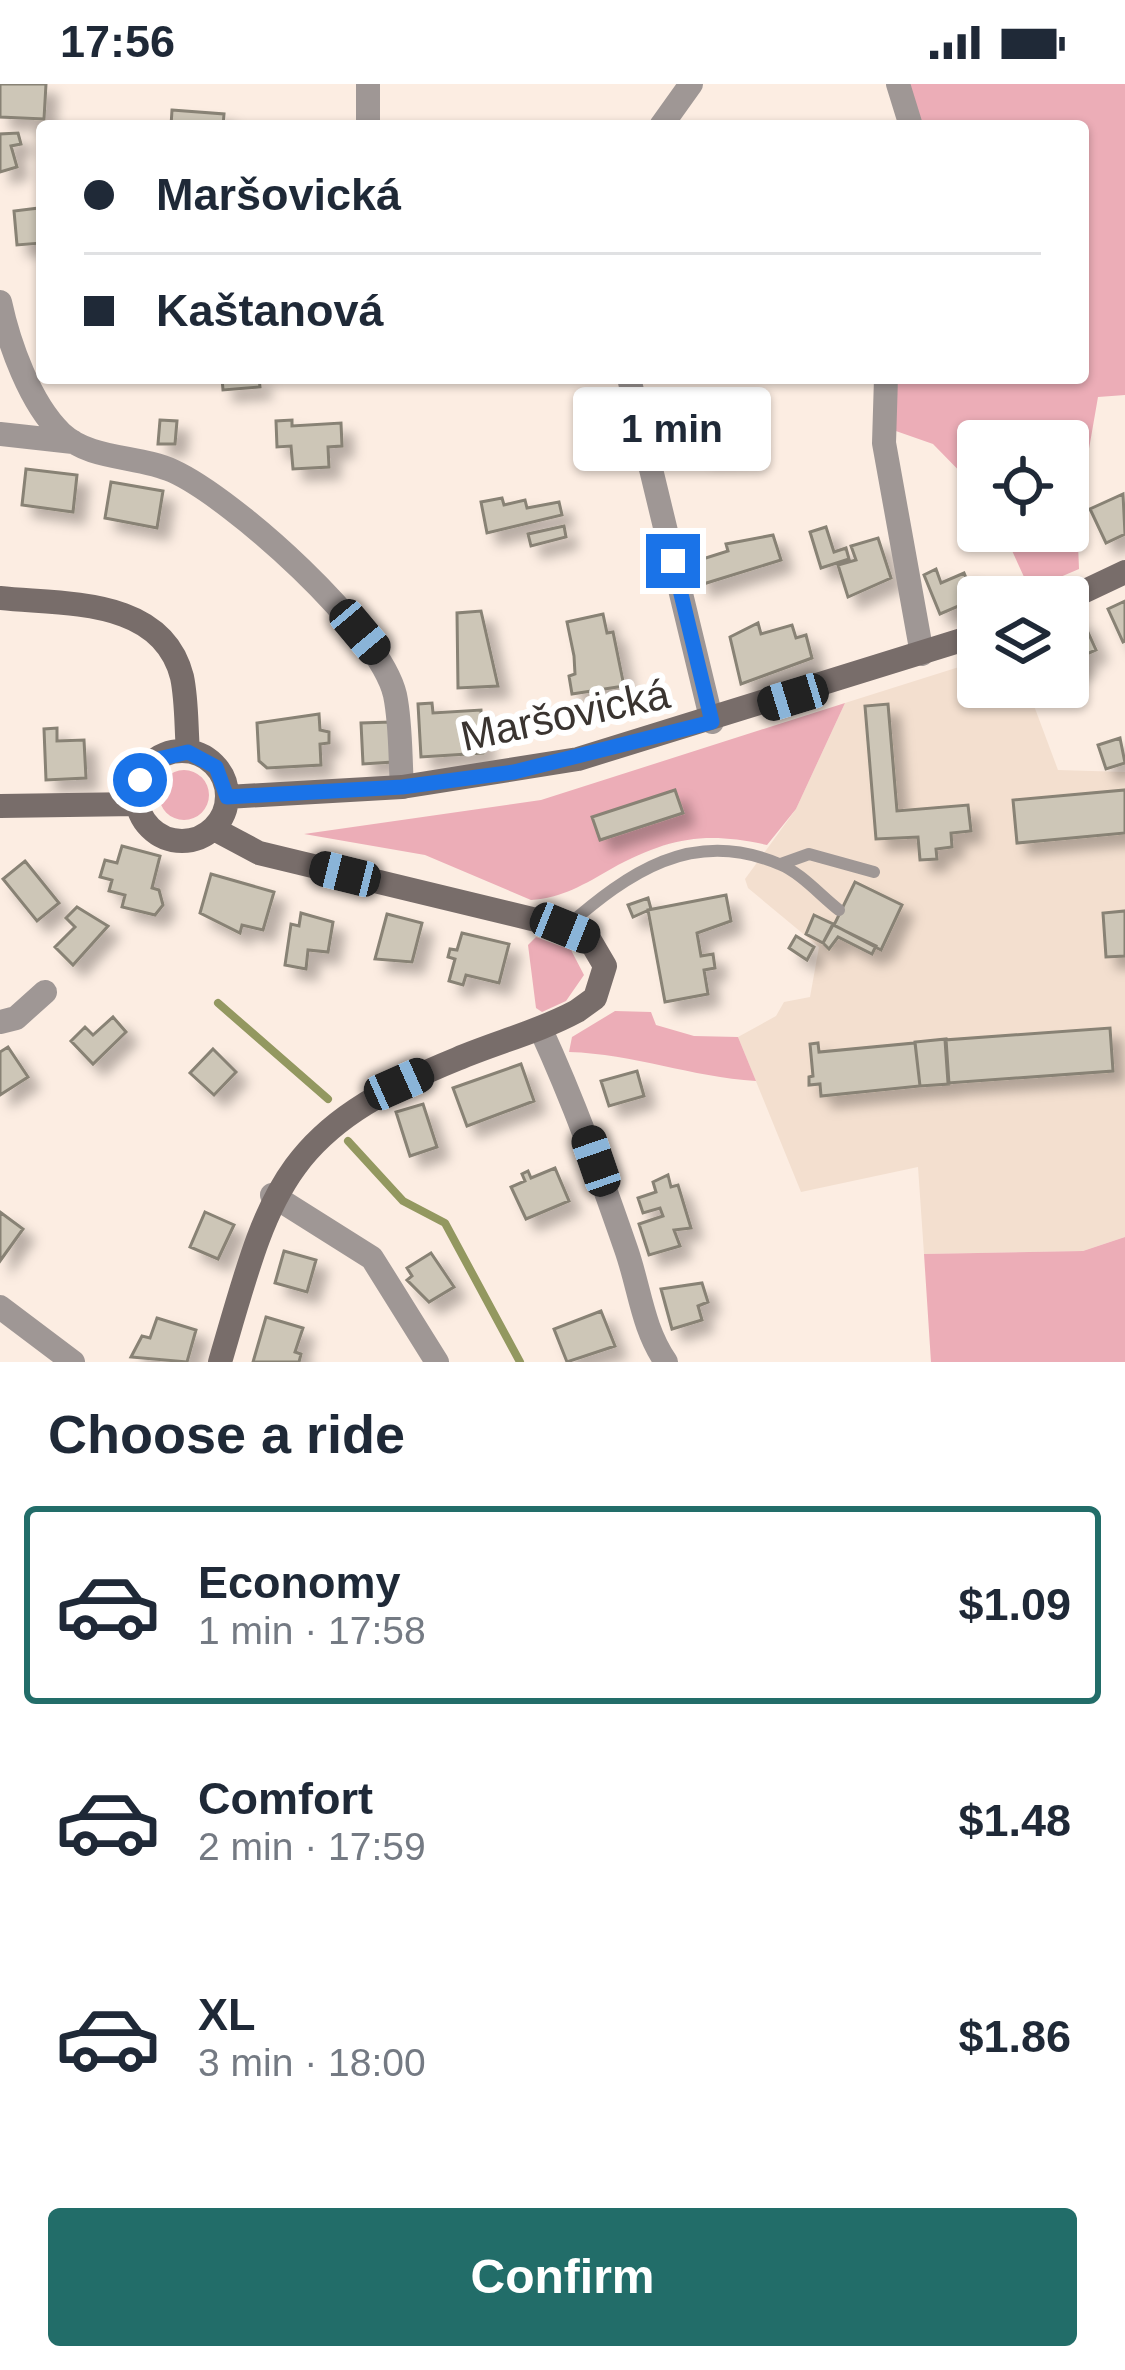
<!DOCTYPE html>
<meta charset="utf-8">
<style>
body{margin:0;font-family:Arial,sans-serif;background:#f6f6f7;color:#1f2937;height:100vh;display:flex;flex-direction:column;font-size:45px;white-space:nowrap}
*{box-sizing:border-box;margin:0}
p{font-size:39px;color:#747a83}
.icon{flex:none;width:66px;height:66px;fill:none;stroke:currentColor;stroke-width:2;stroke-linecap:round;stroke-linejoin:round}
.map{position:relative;height:1278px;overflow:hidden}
.panel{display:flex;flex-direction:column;background:#fff;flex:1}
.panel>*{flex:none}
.banner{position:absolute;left:36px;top:36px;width:1053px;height:264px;border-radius:12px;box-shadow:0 3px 9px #0004;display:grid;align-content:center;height:264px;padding:0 48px;background:#fff}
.buttons{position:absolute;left:957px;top:336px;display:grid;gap:24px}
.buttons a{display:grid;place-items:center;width:132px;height:132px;border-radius:12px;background:#fff;box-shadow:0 3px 9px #0004;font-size:60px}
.end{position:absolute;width:54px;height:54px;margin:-27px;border:15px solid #1a73e8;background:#fff;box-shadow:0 0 0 6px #fff}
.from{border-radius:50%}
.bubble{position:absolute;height:84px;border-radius:12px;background:#fff;box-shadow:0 3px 9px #0004;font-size:39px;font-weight:800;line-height:84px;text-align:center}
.car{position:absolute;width:36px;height:72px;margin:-36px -18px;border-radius:15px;box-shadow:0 0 9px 3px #0007;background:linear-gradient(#222 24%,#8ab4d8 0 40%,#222 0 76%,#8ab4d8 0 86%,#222 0)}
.banner b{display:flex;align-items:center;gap:42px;height:114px;font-size:45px}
.banner b+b{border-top:3px solid #e0e1e3}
.banner i{width:30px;height:30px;background:#1f2937}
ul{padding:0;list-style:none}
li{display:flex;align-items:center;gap:36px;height:198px;margin:0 24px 18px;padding:0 24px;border:6px solid transparent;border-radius:12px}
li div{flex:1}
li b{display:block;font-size:45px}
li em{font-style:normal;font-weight:800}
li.on{border-color:#226d69}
li>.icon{width:108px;height:108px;stroke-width:1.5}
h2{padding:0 48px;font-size:54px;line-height:144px}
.cta{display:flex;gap:24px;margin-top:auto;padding:24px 48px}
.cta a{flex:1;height:138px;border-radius:12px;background:#226d69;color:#fff;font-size:48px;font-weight:800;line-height:138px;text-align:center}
.status{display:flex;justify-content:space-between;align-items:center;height:84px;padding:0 60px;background:#fff;direction:ltr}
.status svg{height:33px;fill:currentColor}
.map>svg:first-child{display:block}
.built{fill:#f3dfcf}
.green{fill:#ecadb7}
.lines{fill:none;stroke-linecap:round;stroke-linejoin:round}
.stream{stroke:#939860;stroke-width:8}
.building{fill:#cdc6b7;stroke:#888274;stroke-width:3;filter:url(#shadow)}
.lane{stroke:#9f9795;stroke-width:12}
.street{stroke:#9f9795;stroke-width:24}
.secondary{stroke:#786d6a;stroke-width:24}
.route{stroke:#1a73e8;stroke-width:15}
.labels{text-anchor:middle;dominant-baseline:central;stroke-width:12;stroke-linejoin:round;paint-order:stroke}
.street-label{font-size:42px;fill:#3a3430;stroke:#fff}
</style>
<div class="status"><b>17:56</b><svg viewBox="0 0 49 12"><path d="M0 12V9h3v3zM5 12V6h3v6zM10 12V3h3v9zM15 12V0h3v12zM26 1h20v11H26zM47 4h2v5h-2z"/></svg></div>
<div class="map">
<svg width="1125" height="1278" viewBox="0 0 1125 1278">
<defs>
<filter id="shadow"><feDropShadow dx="11" dy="11" stdDeviation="6" flood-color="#0004"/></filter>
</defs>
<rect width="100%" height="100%" fill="#fcede2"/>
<path class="built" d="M 978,577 L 978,603 L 1027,603 L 1058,686 L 1125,688 L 1125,1153 L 1083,1167 L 924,1170 L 918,1083 L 801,1108 L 738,953 L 776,932 L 784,918 L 810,913 L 819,863 L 748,804 L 745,795 L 796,725 L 845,619 Z"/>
<path class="green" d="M 905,0 L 1125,0 L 1125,311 L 1098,313 L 1077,434 L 1079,485 L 1030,506 L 1003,447 L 1068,447 L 1068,357 L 978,357 L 978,406 L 933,360 L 893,346 L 898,294 L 1083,294 L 1083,42 L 918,42 Z
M 845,619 L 796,725 L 767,761 C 704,747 668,754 611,785 C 585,800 562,814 531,816 L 425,771 L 304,750 L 541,716 Z
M159 711a25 25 0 1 1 50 0a25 25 0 1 1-50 0Z
M 536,853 L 571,866 L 584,891 L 566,917 L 542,928 L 536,924 L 528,861 Z
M 615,927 L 651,928 L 656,941 L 694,952 L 738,953 L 756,997 C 691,993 634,970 569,968 L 572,953 Z
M 1125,1153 L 1125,1278 L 931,1278 L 924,1170 L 1083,1167 Z"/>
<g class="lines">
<path class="stream" d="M 218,919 L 328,1015
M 348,1057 L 403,1117 L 445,1139 L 520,1278"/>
</g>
<path class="building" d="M 0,0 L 46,0 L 44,35 L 0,33 Z
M 172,26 L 224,30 L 223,42 L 171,42 Z
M 18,49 L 21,60 L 11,62 L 17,83 L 0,88 L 0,50 Z
M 39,124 L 42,159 L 17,161 L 14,127 Z
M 222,294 L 259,294 L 260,303 L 223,306 Z
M 745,326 L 751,365 L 704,369 L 698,333 Z
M 160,336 L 177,337 L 175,360 L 158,360 Z
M 292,336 L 292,342 L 341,339 L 342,362 L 328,363 L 329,383 L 293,385 L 291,362 L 277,363 L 276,337 Z
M 26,385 L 77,391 L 73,428 L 22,421 Z
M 111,398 L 163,407 L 157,444 L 105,434 Z
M 1123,410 L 1125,450 L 1106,459 L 1090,425 Z
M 502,414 L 504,421 L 525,416 L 527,424 L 559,418 L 562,431 L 487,449 L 481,418 Z
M 564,442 L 566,453 L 531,462 L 528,450 Z
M 826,443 L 834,468 L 846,464 L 849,475 L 821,484 L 810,448 Z
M 773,451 L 781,476 L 700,501 L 693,478 L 728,467 L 726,460 Z
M 878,454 L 891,494 L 848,513 L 838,481 L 856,476 L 851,462 Z
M 936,485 L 941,499 L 964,489 L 975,515 L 940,530 L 924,491 Z
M 1125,517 L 1125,557 L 1123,558 L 1108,525 Z
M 481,527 L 498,602 L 458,604 L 457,529 Z
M 603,530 L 607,549 L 613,548 L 624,602 L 572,610 L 569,592 L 575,590 L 574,572 L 567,538 Z
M 1082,535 L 1096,566 L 1082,572 L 1085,580 L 1069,588 L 1068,541 Z
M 758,539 L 761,550 L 792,541 L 796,554 L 806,551 L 812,574 L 741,600 L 730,553 Z
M 432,619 L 433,629 L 481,626 L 483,669 L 421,673 L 418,620 Z
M 888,620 L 897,727 L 968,721 L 971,747 L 951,749 L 952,763 L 936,765 L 937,775 L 920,776 L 918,753 L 876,755 L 865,622 Z
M 319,630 L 320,646 L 329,648 L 329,659 L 320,660 L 321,681 L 267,684 L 259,677 L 257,639 Z
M 391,638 L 393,678 L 363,680 L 361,639 Z
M 57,644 L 57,657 L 84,656 L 86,694 L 46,696 L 44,645 Z
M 1120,654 L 1125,679 L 1106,685 L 1098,661 Z
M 675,706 L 683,729 L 600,756 L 592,733 Z
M 1125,706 L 1125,749 L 1017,759 L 1013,716 Z
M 122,762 L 160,772 L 152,804 L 159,806 L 163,821 L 155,831 L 122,823 L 125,811 L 109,807 L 112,796 L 100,793 L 105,776 L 117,779 Z
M 25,777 L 59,819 L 37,837 L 3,795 Z
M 211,790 L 274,808 L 263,846 L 242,841 L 240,849 L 200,829 Z
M 855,798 L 902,821 L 881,866 L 834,841 Z
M 726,811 L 731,837 L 697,849 L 701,872 L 713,870 L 715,884 L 704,886 L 708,910 L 665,918 L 648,826 Z
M 648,814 L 651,825 L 633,833 L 628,821 Z
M 77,823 L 108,842 L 73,881 L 55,863 L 75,843 L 66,834 Z
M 1125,827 L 1125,872 L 1106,873 L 1103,829 Z
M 301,829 L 333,838 L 328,868 L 308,866 L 306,885 L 285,881 L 291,840 L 299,842 Z
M 387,830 L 422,839 L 412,878 L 375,875 Z
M 814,831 L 833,840 L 823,859 L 806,850 Z
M 833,841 L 876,862 L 872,870 L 838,853 L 829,865 L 823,859 Z
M 462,849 L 509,860 L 499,899 L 466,891 L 463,901 L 449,897 L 455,875 L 448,873 L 450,865 L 457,866 Z
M 796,852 L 814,863 L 807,876 L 789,864 Z
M 113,933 L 126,948 L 93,980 L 71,957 L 85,943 L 93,951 Z
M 1110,944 L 1113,987 L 948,999 L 945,956 Z
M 946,955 L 949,1000 L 920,1002 L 915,958 Z
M 818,959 L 819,968 L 915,959 L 920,1002 L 821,1012 L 820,1000 L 809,1001 L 809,993 L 813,992 L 810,960 Z
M 8,963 L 28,993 L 0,1011 L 0,968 Z
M 213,965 L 236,988 L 214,1011 L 190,989 Z
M 521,980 L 534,1017 L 467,1042 L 453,1004 Z
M 637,987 L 644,1012 L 609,1022 L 601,997 Z
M 423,1020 L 437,1063 L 410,1072 L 396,1028 Z
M 555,1084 L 569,1117 L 526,1135 L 511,1103 L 525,1097 L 522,1090 L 528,1087 L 531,1094 Z
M 668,1091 L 671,1103 L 678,1101 L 691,1144 L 674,1146 L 680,1162 L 649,1171 L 639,1140 L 663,1132 L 660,1124 L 643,1129 L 638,1114 L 656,1108 L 653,1098 Z
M 0,1128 L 23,1145 L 0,1177 Z
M 205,1128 L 234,1141 L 218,1175 L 190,1163 Z
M 284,1167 L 316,1176 L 307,1208 L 275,1199 Z
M 431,1169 L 454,1203 L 429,1218 L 407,1196 L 412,1192 L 407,1184 Z
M 702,1199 L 708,1218 L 698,1222 L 702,1236 L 672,1245 L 661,1205 Z
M 601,1227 L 615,1262 L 567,1278 L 554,1245 Z
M 266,1233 L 303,1244 L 295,1268 L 301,1270 L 299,1278 L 253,1278 Z
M 157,1234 L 196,1246 L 187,1278 L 131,1273 L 142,1252 L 150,1254 Z"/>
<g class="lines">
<path class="lane" d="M 781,780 L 809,770 L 874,788
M 566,843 C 628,789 692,743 779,780 C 800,788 821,812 839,826"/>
<path class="street" d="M 898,0 L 911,42
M 368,42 L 368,0
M 661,42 L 691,0
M 0,218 C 9,260 30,319 61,349 C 91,377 139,371 173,387 C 234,415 380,546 395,611 C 401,640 400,673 402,703
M 629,294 L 712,638
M 886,294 L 884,359 L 922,570
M 0,350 L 73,358
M 0,938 L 16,934 L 45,908
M 541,946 C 574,1018 600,1090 626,1165 C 640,1205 642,1243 666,1278
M 272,1111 L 372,1174 L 437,1278
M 0,1223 L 73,1278"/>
<path class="secondary" d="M 0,514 C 65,521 162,513 182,593 C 187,617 186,643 188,667
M 1068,515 L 1125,488
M137 712a45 45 0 1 1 90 0a45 45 0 1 1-90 0Z
M 227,713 L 402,703 L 578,675 L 978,551
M 0,722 L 137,720
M 214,745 L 259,769 L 565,843 L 588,853 L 605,882 L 595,914 L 577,927 C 538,948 497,958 457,975 C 279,1047 270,1107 220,1278"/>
</g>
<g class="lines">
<path class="route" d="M 140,696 L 154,676 L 188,668 L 216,683 L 227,713 L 402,703 L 514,688 L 712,638 L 673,477"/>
</g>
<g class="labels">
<g class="street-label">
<text transform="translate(565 631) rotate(-12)">Maršovická</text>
</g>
</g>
</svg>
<div class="buttons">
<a><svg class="icon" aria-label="locate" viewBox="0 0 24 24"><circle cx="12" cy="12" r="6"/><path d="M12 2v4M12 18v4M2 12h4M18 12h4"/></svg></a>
<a><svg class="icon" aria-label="layers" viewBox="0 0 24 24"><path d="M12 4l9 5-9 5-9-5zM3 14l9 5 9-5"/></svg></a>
</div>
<i class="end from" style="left:140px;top:696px"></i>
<i class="end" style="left:673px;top:477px"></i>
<div class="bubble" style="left:573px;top:303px;width:198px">1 min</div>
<i class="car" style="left:360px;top:548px;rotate:140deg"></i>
<i class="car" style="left:793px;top:613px;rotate:253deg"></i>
<i class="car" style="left:345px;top:790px;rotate:284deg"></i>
<i class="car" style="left:565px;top:844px;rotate:112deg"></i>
<i class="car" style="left:399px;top:1000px;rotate:66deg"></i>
<i class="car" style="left:596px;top:1077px;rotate:341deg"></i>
<div class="banner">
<b><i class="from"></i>Maršovická</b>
<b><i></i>Kaštanová</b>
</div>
</div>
<section class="panel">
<h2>Choose a ride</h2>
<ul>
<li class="on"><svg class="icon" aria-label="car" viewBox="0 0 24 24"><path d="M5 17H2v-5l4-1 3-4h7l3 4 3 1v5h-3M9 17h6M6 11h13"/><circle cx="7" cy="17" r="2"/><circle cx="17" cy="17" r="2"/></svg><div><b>Economy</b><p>1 min · 17:58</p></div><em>$1.09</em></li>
<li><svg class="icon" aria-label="car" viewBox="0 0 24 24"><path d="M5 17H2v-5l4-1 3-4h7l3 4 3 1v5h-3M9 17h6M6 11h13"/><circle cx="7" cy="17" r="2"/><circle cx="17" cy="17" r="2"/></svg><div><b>Comfort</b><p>2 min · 17:59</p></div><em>$1.48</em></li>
<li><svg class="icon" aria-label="car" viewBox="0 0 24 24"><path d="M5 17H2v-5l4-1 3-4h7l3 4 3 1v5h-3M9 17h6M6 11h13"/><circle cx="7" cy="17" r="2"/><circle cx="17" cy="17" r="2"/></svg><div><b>XL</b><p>3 min · 18:00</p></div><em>$1.86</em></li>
</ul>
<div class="cta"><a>Confirm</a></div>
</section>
